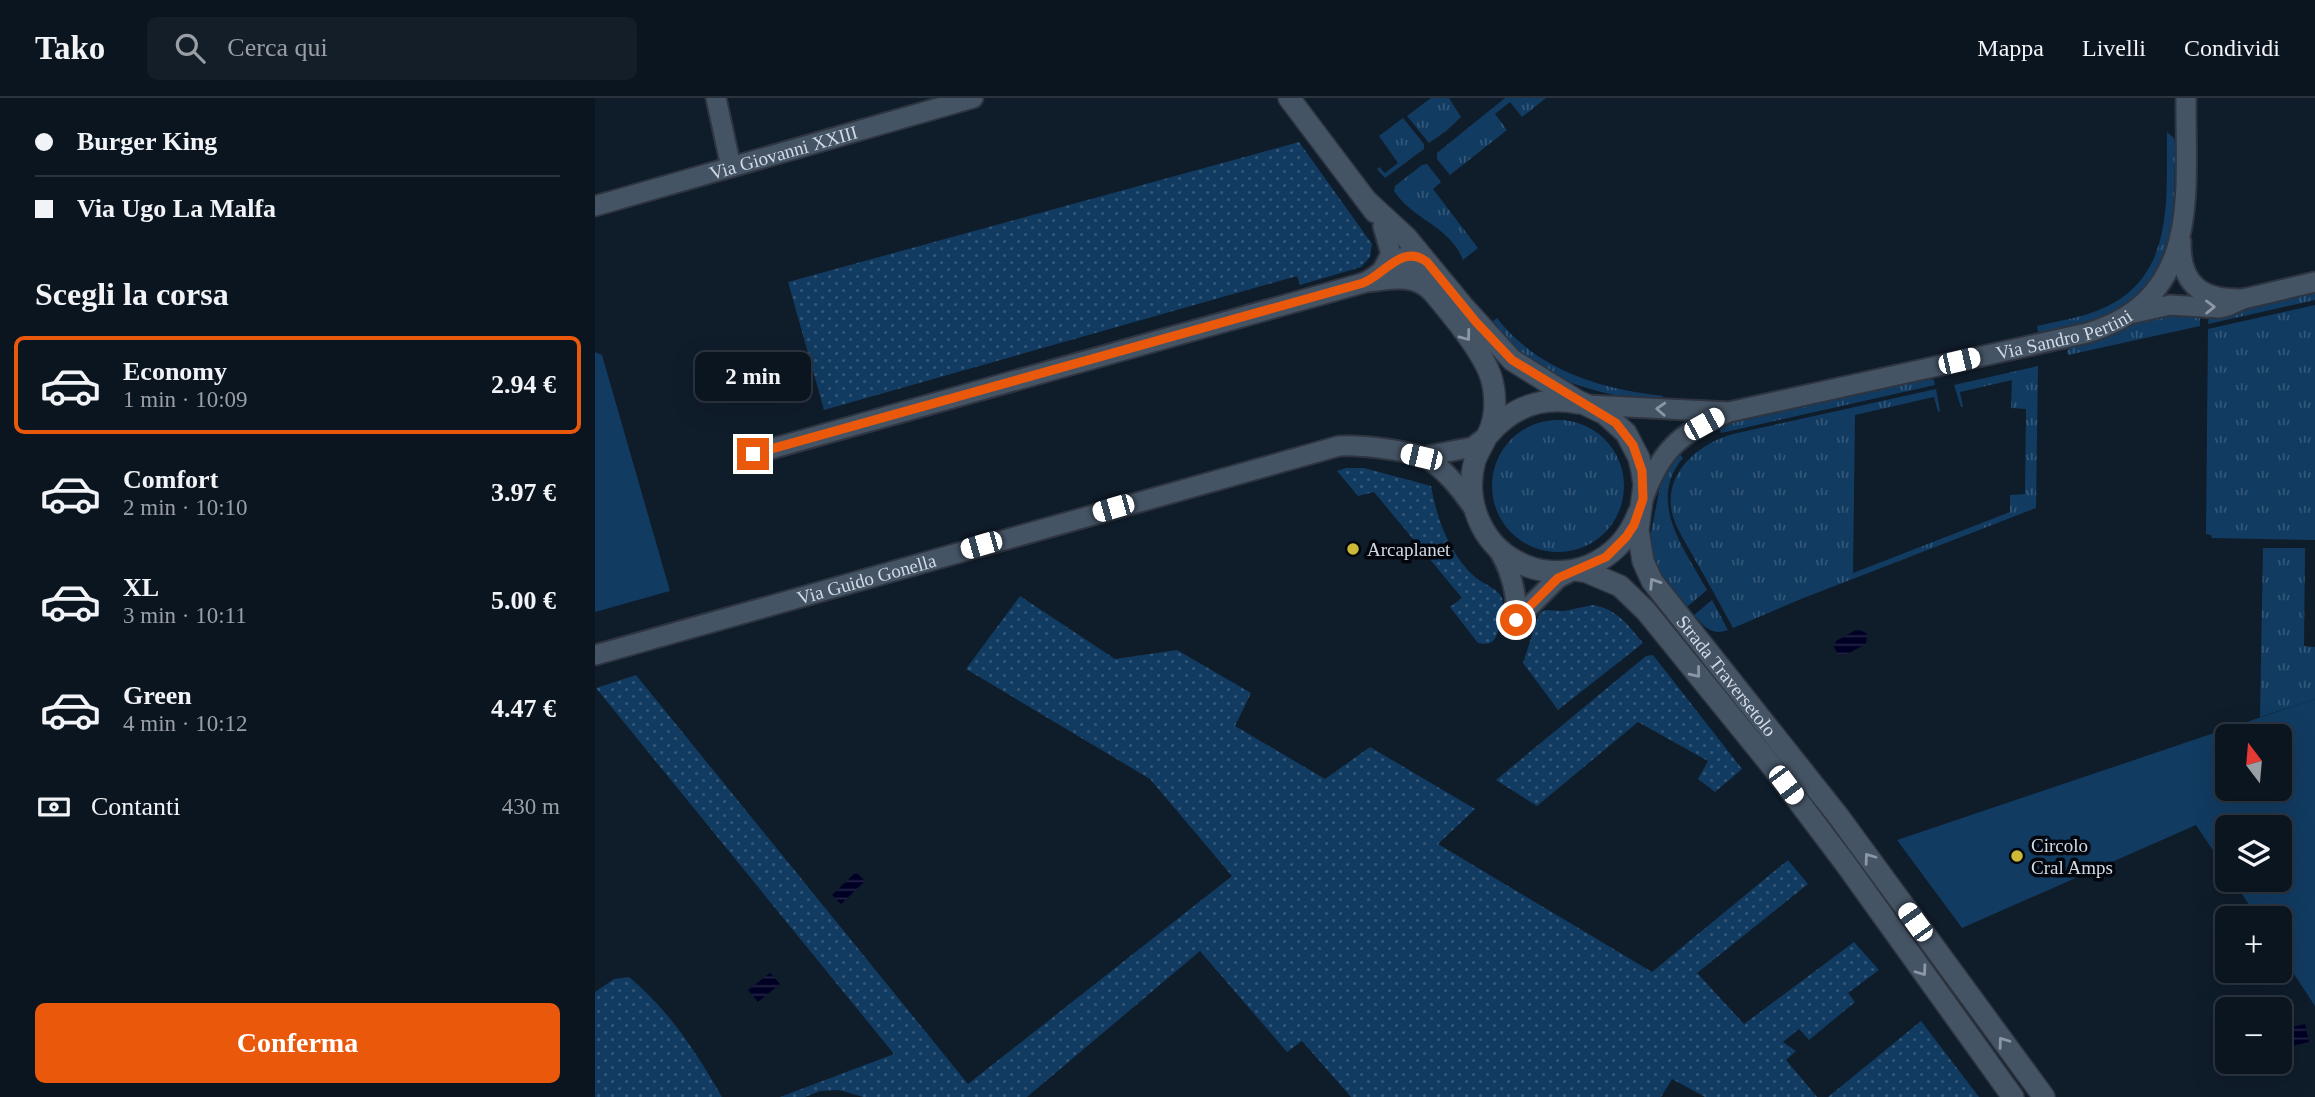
<!DOCTYPE html>
<html lang="it">
<meta charset="utf-8">
<style>
body{margin:0;font-family:"Times New Roman",serif;background:#141e29;color:#f1f3f6;height:100vh;display:flex;flex-direction:column;font-size:26px;white-space:nowrap}
*{box-sizing:border-box;margin:0}
p{font-size:23px;color:#9a9fa5}
.icon{flex:none;width:38px;height:38px;fill:none;stroke:currentColor;stroke-width:2;stroke-linecap:round;stroke-linejoin:round}
.map{position:relative;flex:1;overflow:hidden}
.panel{display:flex;flex-direction:column;background:#0b1520;width:595px}
.panel>*{flex:none}
.guide{display:grid;align-content:center;height:154px;padding:0 35px;background:#0b1520}
.needle{width:46px;rotate:344deg}
.controls{position:absolute;left:1620px;top:626px;display:grid;gap:14px}
.controls a{display:grid;place-items:center;width:77px;height:77px;border-radius:10px;background:#0b1520;box-shadow:0 7px 28px #0002,0 0 0 2px #2b343e;font-size:35px}
.end{position:absolute;width:32px;height:32px;margin:-16px;border:9px solid #ea580c;background:#fff;box-shadow:0 0 0 4px #fff}
.from{border-radius:50%}
.bubble{position:absolute;height:49px;border-radius:10px;background:#0b1520;box-shadow:0 7px 28px #0002,0 0 0 2px #2b343e;font-size:23px;font-weight:700;line-height:49px;text-align:center}
.car{position:absolute;width:21px;height:42px;margin:-21px -10px;border-radius:9px;box-shadow:0 0 5px 2px #0007;background:linear-gradient(#fff 24%,#345 0 40%,#fff 0 76%,#345 0 86%,#fff 0)}
.guide b{display:flex;align-items:center;gap:24px;height:66px;font-size:26px}
.guide b+b{border-top:2px solid #2b343e}
.guide i{width:18px;height:18px;background:#f1f3f6}
ul{padding:0;list-style:none}
li{display:flex;align-items:center;gap:21px;height:98px;margin:0 14px 10px;padding:0 21px;border:4px solid transparent;border-radius:10px}
li div{flex:1}
li b{display:block;font-size:26px}
li em{font-style:normal;font-weight:700}
li.current{border-color:#ea580c}
li>.icon{width:63px;height:63px;stroke-width:1.5}
h2{padding:0 35px;font-size:32px;line-height:84px}
.pay{display:flex;align-items:center;gap:18px;height:77px;padding:0 35px;font-size:26px}
.pay p{margin-inline-start:auto}
.cta{display:flex;gap:14px;margin-top:auto;padding:14px 35px}
.cta a{flex:1;height:80px;border-radius:10px;background:#ea580c;color:#fff;font-size:28px;font-weight:700;line-height:80px;text-align:center}
header{display:flex;align-items:center;gap:42px;box-sizing:border-box;height:98px;padding:0 35px;background:#0b1520;border-bottom:2px solid #2b343e}
header strong{font-size:33px}
nav{display:flex;gap:38px;margin-inline-start:auto;font-size:24px}
.search{width:490px;height:63px;background:#141e29;display:flex;align-items:center;gap:18px;box-sizing:border-box;padding:0 24px;border-radius:10px;color:#9a9fa5;font-size:26px}
main{display:flex;flex:1;min-height:0}
.map>svg:first-child{display:block}
.grass{fill:url(#grass-tufts)}
.park{fill:url(#park-dots)}
.garden{fill:#123b61;fill-rule:evenodd}
.water{fill:url(#water-rules)}
.lines{fill:none;stroke-linecap:round;stroke-linejoin:round}
.street-casing{stroke:#2e3540;stroke-width:23}
.secondary-casing{stroke:#2e3540;stroke-width:24}
.street{stroke:#455465;stroke-width:19}
.secondary{stroke:#455465;stroke-width:21}
.oneway{stroke:#8b97a4}
.route{stroke:#ea580c;stroke-width:9}
.poi-dot{fill:#ccb938;stroke:#03060c;stroke-width:2.5}
.labels{text-anchor:middle;dominant-baseline:central;stroke-width:7;stroke-linejoin:round;paint-order:stroke}
.street-label{font-size:19px;fill:#d1dae4;stroke:#03060c}
.poi-label{font-size:19px;fill:#d1dae4;stroke:#03060c;text-anchor:start}
</style>
<header>
<strong>Tako</strong>
<div class="search"><svg class="icon" aria-label="search" viewBox="0 0 24 24"><circle cx="10" cy="10" r="6"/><path d="M15 15l6 6"/></svg>Cerca qui</div>
<nav><a>Mappa</a><a>Livelli</a><a>Condividi</a></nav>
</header>
<main>
<section class="panel">
<div class="guide">
<b><i class="from"></i>Burger King</b>
<b><i></i>Via Ugo La Malfa</b>
</div>
<h2>Scegli la corsa</h2>
<ul>
<li class="current"><svg class="icon" aria-label="car" viewBox="0 0 24 24"><path d="M5 17H2v-5l4-1 3-4h7l3 4 3 1v5h-3M9 17h6M6 11h13"/><circle cx="7" cy="17" r="2"/><circle cx="17" cy="17" r="2"/></svg><div><b>Economy</b><p>1 min · 10:09</p></div><em>2.94 €</em></li>
<li><svg class="icon" aria-label="car" viewBox="0 0 24 24"><path d="M5 17H2v-5l4-1 3-4h7l3 4 3 1v5h-3M9 17h6M6 11h13"/><circle cx="7" cy="17" r="2"/><circle cx="17" cy="17" r="2"/></svg><div><b>Comfort</b><p>2 min · 10:10</p></div><em>3.97 €</em></li>
<li><svg class="icon" aria-label="car" viewBox="0 0 24 24"><path d="M5 17H2v-5l4-1 3-4h7l3 4 3 1v5h-3M9 17h6M6 11h13"/><circle cx="7" cy="17" r="2"/><circle cx="17" cy="17" r="2"/></svg><div><b>XL</b><p>3 min · 10:11</p></div><em>5.00 €</em></li>
<li><svg class="icon" aria-label="car" viewBox="0 0 24 24"><path d="M5 17H2v-5l4-1 3-4h7l3 4 3 1v5h-3M9 17h6M6 11h13"/><circle cx="7" cy="17" r="2"/><circle cx="17" cy="17" r="2"/></svg><div><b>Green</b><p>4 min · 10:12</p></div><em>4.47 €</em></li>
</ul>
<div class="pay"><svg class="icon" aria-label="cash" viewBox="0 0 24 24"><path d="M3 7h18v10H3z"/><circle cx="12" cy="12" r="2"/></svg>Contanti<p>430 m</p></div>
<div class="cta"><a>Conferma</a></div>
</section>
<div class="map">
<svg width="1720" height="999" viewBox="0 0 1720 999">
<defs>
<pattern id="grass-tufts" width="24" height="20" patternUnits="userSpaceOnUse" patternTransform="scale(1.75)"><rect width="24" height="20" fill="#123b61"/><path d="M3 7l-1-3M5 7V3M7 7l1-3M15 17l-1-3M17 17v-4M19 17l1-3" fill="none" stroke="#335778"/></pattern>
<pattern id="park-dots" width="8" height="8" patternUnits="userSpaceOnUse" patternTransform="scale(1.75)"><rect width="8" height="8" fill="#123b61"/><path d="M2 2h.1M6 6h.1" fill="none" stroke="#335778" stroke-width="1.8" stroke-linecap="round"/></pattern>
<pattern id="water-rules" width="6" height="5" patternUnits="userSpaceOnUse" patternTransform="scale(1.75)"><rect width="6" height="5" fill="#000025"/><path d="M0 2.5h6" fill="none" stroke="#242544"/></pattern>
</defs>
<rect width="100%" height="100%" fill="#0f1c2a"/>
<path class="grass" d="M 836,0 L 854,0 L 866,19 L 851,33 L 834,45 L 812,18 Z
M 910,0 L 951,0 L 927,19 L 915,4 L 900,16 L 912,32 L 855,77 L 842,61 L 842,55 Z
M 808,20 L 829,46 L 829,51 L 790,80 L 782,71 L 784,69 L 790,75 L 803,65 L 784,38 Z
M 1572,34 L 1579,40 L 1580,46 C 1579,119 1584,190 1501,221 C 1483,228 1462,230 1443,235 L 1442,228 C 1463,223 1484,220 1504,212 C 1581,181 1571,101 1572,34 Z
M 832,66 L 846,84 L 838,91 L 883,150 L 868,162 C 855,128 818,122 799,93 L 800,88 L 827,67 Z
M 1720,194 L 1720,202 L 1613,226 L 1614,217 Z
M 1720,207 L 1720,442 L 1617,440 L 1616,437 L 1611,436 L 1613,231 Z
M 1575,214 L 1605,217 L 1605,228 L 1473,257 L 1472,253 L 1476,249 L 1502,242 L 1541,224 Z
M 902,220 C 942,272 1005,291 1068,298 L 1067,306 C 1009,297 926,281 897,224 Z
M 1443,268 L 1441,410 L 1206,501 L 1138,530 C 1125,506 1112,482 1098,458 C 1090,443 1078,427 1076,409 C 1072,371 1106,345 1138,336 L 1341,291 L 1345,313 L 1343,314 L 1339,299 L 1260,317 L 1258,475 L 1415,414 L 1415,397 L 1430,396 L 1431,311 L 1416,310 L 1417,282 L 1365,294 L 1368,309 L 1366,309 L 1359,287 Z
M 1334,280 L 1339,282 L 1340,287 L 1126,335 L 1123,328 Z
M897 388a66 66 0 1 1 132 0a66 66 0 1 1-132 0Z
M 1083,354 L 1088,360 C 1051,403 1090,452 1112,492 L 1092,509 L 1066,478 L 1059,465 L 1054,444 L 1066,384 L 1071,371 Z
M 1668,450 L 1710,450 L 1709,548 L 1720,549 L 1720,601 L 1665,619 Z
M 1117,502 L 1133,532 C 1116,538 1110,529 1099,517 Z"/>
<path class="park" d="M 704,44 L 777,146 L 775,159 L 766,169 L 705,187 L 702,178 L 229,312 L 193,184 Z
M 751,370 L 769,370 L 836,388 C 842,422 855,457 881,480 C 889,486 903,491 907,500 C 910,507 904,536 899,542 C 895,547 889,546 883,545 L 855,509 L 867,500 L 779,394 L 763,398 L 742,373 Z
M 425,498 L 520,561 L 582,552 L 656,595 L 640,628 L 730,681 L 775,649 L 880,711 L 843,746 L 1057,874 L 1193,762 L 1213,786 L 1102,875 L 1149,926 L 1259,844 L 1284,872 L 1253,895 L 1260,904 L 1214,942 L 1204,931 L 1188,944 L 1201,953 L 1191,962 L 1222,999 L 1110,999 L 1077,981 L 1066,999 L 756,999 L 707,943 L 692,954 L 605,853 L 432,999 L 268,999 L 244,992 L 225,993 L 210,999 L 185,999 L 299,956 L 1,590 L 41,577 L 373,986 L 637,778 L 555,681 L 371,571 Z
M 998,507 C 1022,511 1033,527 1048,545 L 963,612 L 928,565 L 944,516 L 950,512 L 969,513 Z
M 1058,557 L 1147,671 L 1120,694 L 1103,681 L 1113,663 L 1043,624 L 942,708 L 901,682 L 1051,558 Z
M 34,879 C 74,912 101,954 127,999 L 0,999 L 0,894 L 19,881 Z
M 1326,923 L 1384,999 L 1233,999 Z"/>
<path class="garden" d="M 0,254 L 7,257 L 75,493 L 0,514 Z
M 1720,601 L 1720,908 L 1685,855 L 1685,821 L 1663,821 L 1638,782 L 1685,782 L 1685,730 L 1633,730 L 1633,775 L 1601,727 L 1367,830 L 1302,742 ZM 1633,639 L 1685,639 L 1685,691 L 1633,691 Z"/>
<path class="water" d="M 1261,532 L 1267,533 L 1272,536 L 1271,546 L 1250,557 L 1243,556 L 1239,549 L 1241,543 Z
M 261,774 L 270,783 L 246,806 L 237,797 Z
M 175,875 L 185,886 L 163,904 L 153,892 Z
M 1710,926 L 1714,944 L 1685,951 L 1685,932 Z"/>
<g class="lines">
<g class="street-casing">
<g id="street">
<path d="M 121,0 L 136,69"/>
<path id="s1" d="M 0,108 L 378,0"/>
<path d="M 788,128 L 796,156 L 788,171"/>
<path d="M 772,184 C 796,182 817,175 836,193"/>
<path d="M 1648,201 L 1720,184"/>
<path d="M 1539,215 L 1575,207 L 1624,210 L 1633,208 L 1648,201 C 1608,202 1585,188 1586,144"/>
<path id="s2" d="M 992,307 L 1134,314 L 1492,235 C 1608,201 1590,94 1591,0"/>
<path d="M 158,356 L 768,185 C 788,178 803,149 828,161"/>
<path d="M 826,359 L 878,349 L 892,338"/>
<path d="M 1048,401 C 1065,354 1084,335 1130,316"/>
<path d="M 900,447 C 915,467 923,497 921,522"/>
<path d="M 921,522 L 963,480 L 978,472"/>
<path id="s3" d="M 0,557 L 744,348 C 764,347 820,352 836,363 C 854,376 868,394 880,412"/>
</g>
</g>
<g class="secondary-casing">
<g id="secondary">
<path d="M 694,0 L 780,114"/>
<path id="s4" d="M 773,104 L 811,139 L 867,207 L 917,262 L 981,302 L 1010,316 L 1031,335 L 1044,360 L 1047,373 L 1049,387 L 1043,432 L 1048,463 L 1057,483 L 1244,719 L 1449,999"/>
<path d="M 813,164 C 837,194 882,242 895,276 C 901,293 902,317 894,334 C 890,343 884,352 880,362 C 869,401 885,444 921,463 C 942,475 970,477 993,468 C 1017,458 1034,440 1043,416"/>
<path d="M 894,336 C 917,309 948,298 983,305"/>
<path d="M 980,472 L 992,474 L 1025,488 L 1051,513 L 1176,667 L 1250,765 L 1418,999"/>
</g>
</g>
<use href="#street" class="street"/>
<use href="#secondary" class="secondary"/>
</g>
<defs><path id="oneway-chevron" d="M-2-3.5L2.5 0L-2 3.5" fill="none" stroke-width="1.6" stroke-linecap="round" stroke-linejoin="round" transform="scale(1.75)"/></defs>
<g class="oneway">
<use href="#oneway-chevron" transform="translate(1615 209) rotate(-1)"/>
<use href="#oneway-chevron" transform="translate(871 238) rotate(53)"/>
<use href="#oneway-chevron" transform="translate(1066 311) rotate(-177)"/>
<use href="#oneway-chevron" transform="translate(1059 485) rotate(-123)"/>
<use href="#oneway-chevron" transform="translate(1101 575) rotate(51)"/>
<use href="#oneway-chevron" transform="translate(1274 760) rotate(-126)"/>
<use href="#oneway-chevron" transform="translate(1327 873) rotate(54)"/>
<use href="#oneway-chevron" transform="translate(1408 944) rotate(-126)"/>
</g>
<g class="lines">
<path class="route" d="M 158,356 L 768,185 C 789,177 807,145 832,164 L 881,224 L 917,262 L 1021,325 L 1038,347 L 1047,373 L 1048,401 L 1039,427 L 1031,439 L 1011,459 L 963,480 L 921,522"/>
</g>
<g class="poi-dot">
<circle cx="758" cy="451" r="7"/>
<circle cx="1422" cy="758" r="7"/>
</g>
<g class="labels">
<g class="street-label">
<text stroke="none"><textPath href="#s1" startOffset="196">Via Giovanni XXIII</textPath></text>
<text stroke="none"><textPath href="#s2" startOffset="486">Via Sandro Pertini</textPath></text>
<text stroke="none"><textPath href="#s3" startOffset="282">Via Guido Gonella</textPath></text>
<text stroke="none"><textPath href="#s4" startOffset="625">Strada Traversetolo</textPath></text>
</g>
<g class="poi-label">
<text x="772" y="451">Arcaplanet</text>
<text x="1436" y="747">Circolo<tspan x="1436" dy="22">Cral Amps</tspan></text>
</g>
</g>
</svg>
<div class="controls">
<a><svg class="needle" viewBox="-14 -14 28 28"><path d="M0-13l5 13h-10z" fill="#e53935"/><path d="M0 13l5-13h-10z" fill="#9a9fa5"/></svg></a>
<a><svg class="icon" aria-label="layers" viewBox="0 0 24 24"><path d="M12 4l9 5-9 5-9-5zM3 14l9 5 9-5"/></svg></a>
<a>+</a>
<a>−</a>
</div>
<i class="end from" style="left:921px;top:522px"></i>
<i class="end" style="left:158px;top:356px"></i>
<div class="bubble" style="left:100px;top:254px;width:116px">2 min</div>
<i class="car" style="left:1364px;top:263px;rotate:77deg"></i>
<i class="car" style="left:1109px;top:326px;rotate:61deg"></i>
<i class="car" style="left:826px;top:359px;rotate:283deg"></i>
<i class="car" style="left:518px;top:410px;rotate:254deg"></i>
<i class="car" style="left:386px;top:447px;rotate:254deg"></i>
<i class="car" style="left:1191px;top:687px;rotate:143deg"></i>
<i class="car" style="left:1320px;top:824px;rotate:324deg"></i>
</div>
</main>
